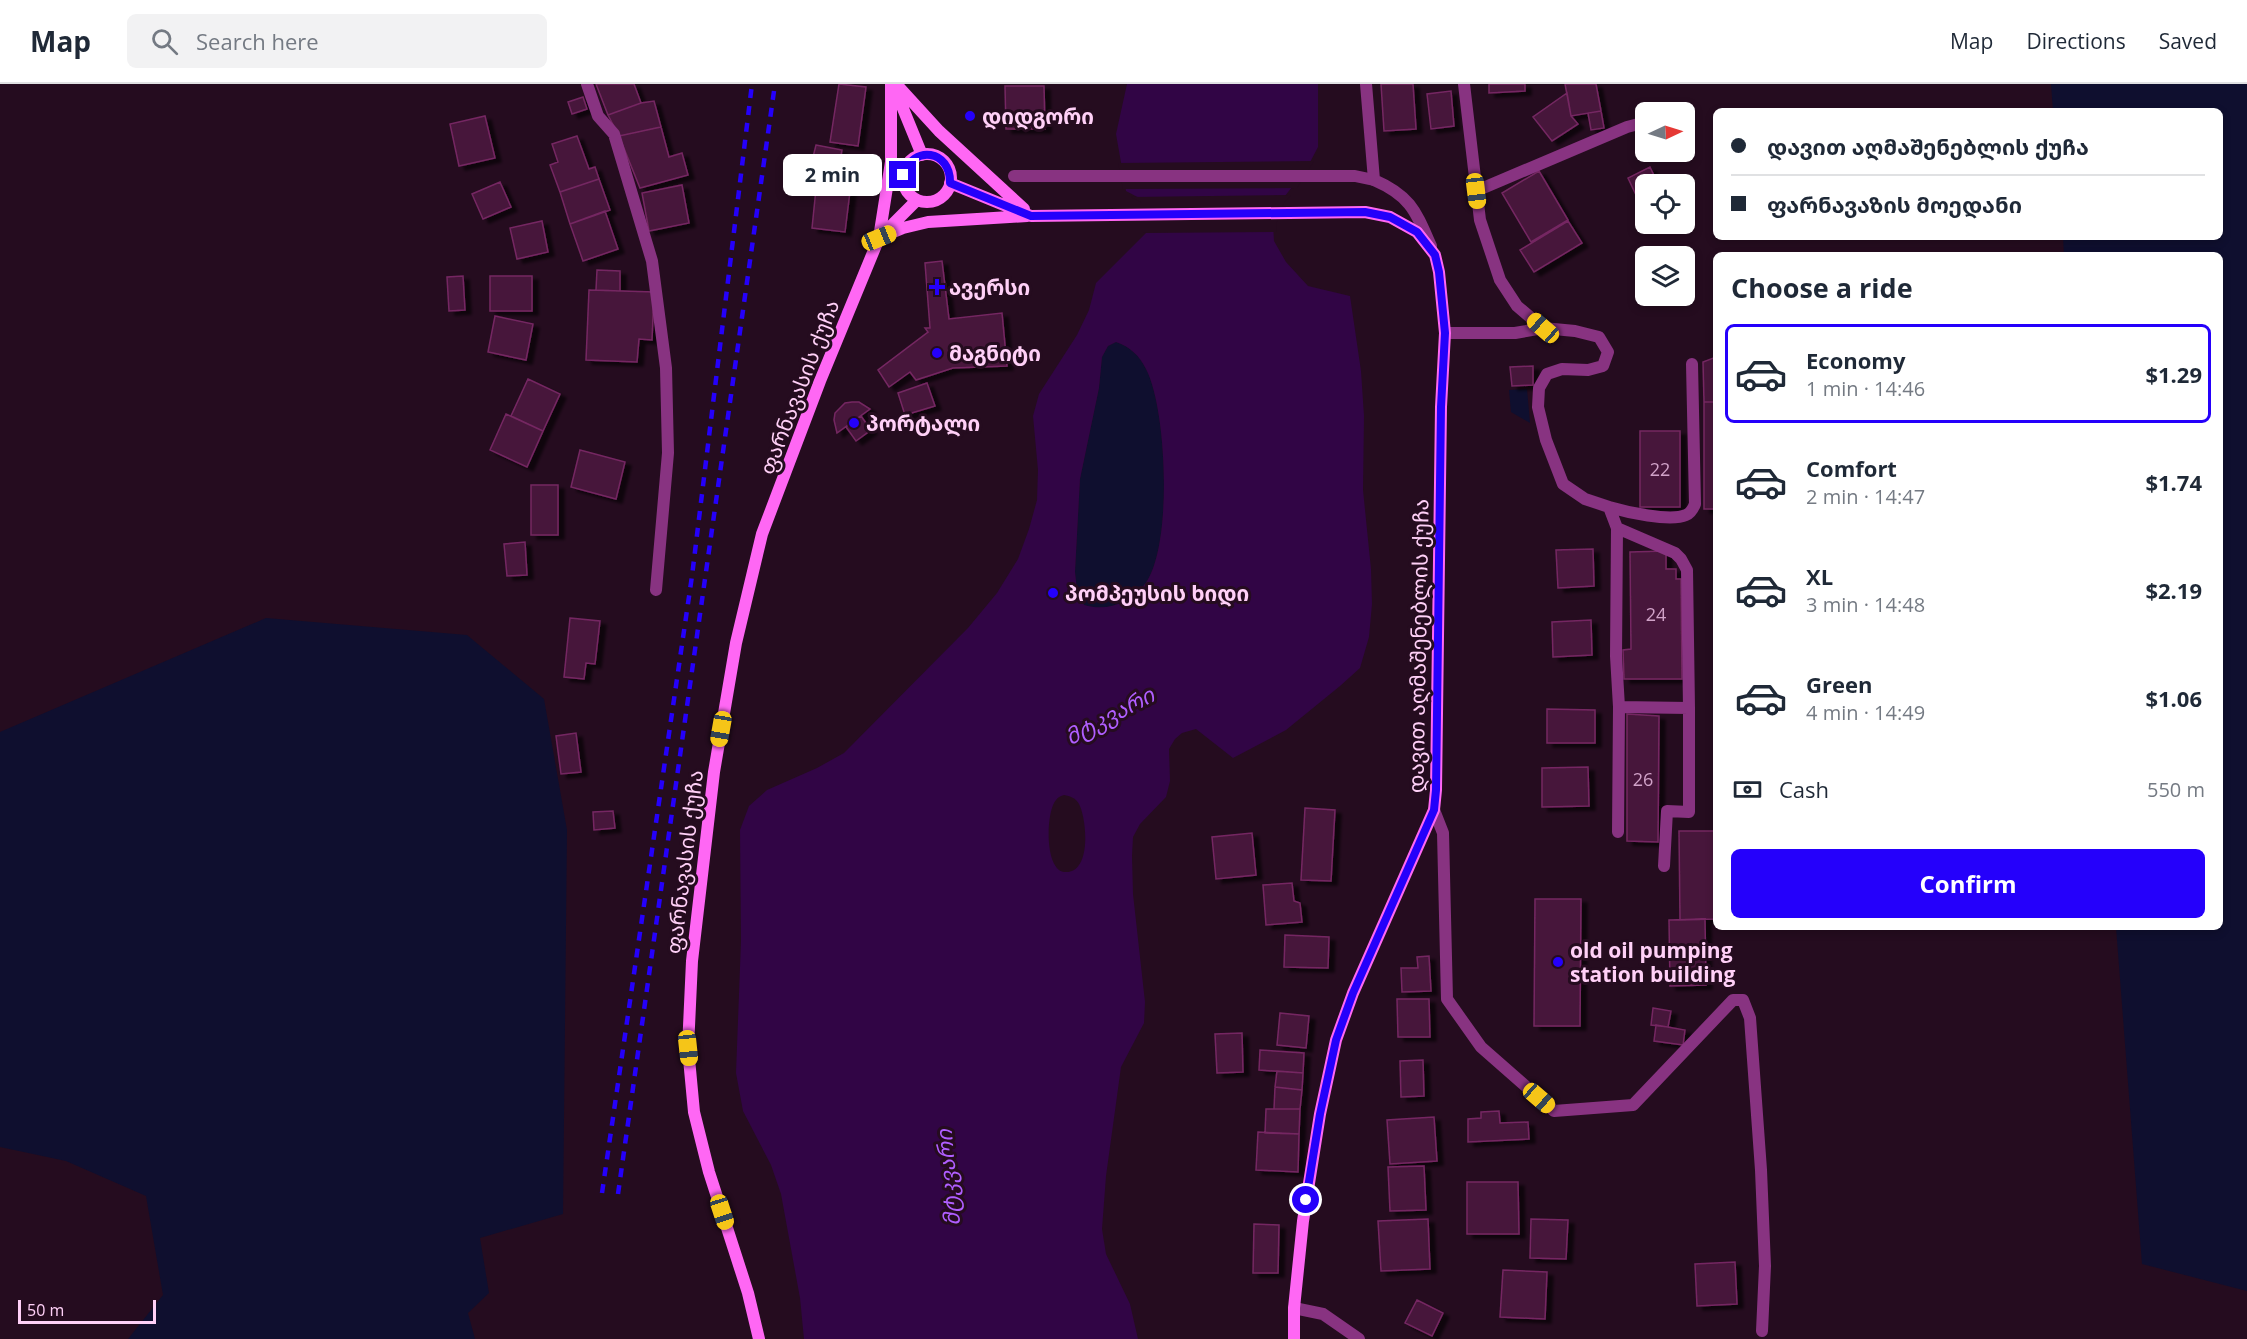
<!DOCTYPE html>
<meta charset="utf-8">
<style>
body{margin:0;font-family:"Open Sans","Noto Sans Georgian",sans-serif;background:#f2f2f3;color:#1f2937;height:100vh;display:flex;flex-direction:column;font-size:22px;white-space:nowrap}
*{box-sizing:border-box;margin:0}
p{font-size:20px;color:#747a83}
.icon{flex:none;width:33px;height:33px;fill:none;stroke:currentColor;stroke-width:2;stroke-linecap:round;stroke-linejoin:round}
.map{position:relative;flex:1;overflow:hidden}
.panel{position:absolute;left:1713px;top:168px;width:510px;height:678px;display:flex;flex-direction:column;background:#fff;border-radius:9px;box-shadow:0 3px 9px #0003}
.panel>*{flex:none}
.banner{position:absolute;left:1713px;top:24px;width:510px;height:132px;border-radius:9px;box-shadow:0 3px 9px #0003;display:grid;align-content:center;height:132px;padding:0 18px;background:#fff}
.needle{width:39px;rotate:86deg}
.tools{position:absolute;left:1635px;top:18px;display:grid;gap:12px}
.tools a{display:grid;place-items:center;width:60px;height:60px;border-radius:9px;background:#fff;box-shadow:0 3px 9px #0003;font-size:30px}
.scale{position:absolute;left:18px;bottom:15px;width:138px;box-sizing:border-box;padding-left:6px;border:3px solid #ffd0f7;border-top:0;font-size:16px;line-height:21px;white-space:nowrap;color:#ffd0f7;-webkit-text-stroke:4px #250c1f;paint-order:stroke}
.end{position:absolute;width:27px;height:27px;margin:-14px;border:8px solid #2500fb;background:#fff;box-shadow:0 0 0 3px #fff}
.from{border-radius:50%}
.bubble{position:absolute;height:42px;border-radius:9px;background:#fff;box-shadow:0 3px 9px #0003;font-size:20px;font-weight:700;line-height:42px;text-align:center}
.car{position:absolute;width:18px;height:36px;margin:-18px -9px;border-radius:8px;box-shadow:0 0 4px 2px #0007;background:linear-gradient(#f5c518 24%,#345 0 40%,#f5c518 0 76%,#345 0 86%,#f5c518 0)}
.banner b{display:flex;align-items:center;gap:21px;height:57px;font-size:22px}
.banner b+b{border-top:2px solid #e0e1e3}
.banner i{width:15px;height:15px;background:#1f2937}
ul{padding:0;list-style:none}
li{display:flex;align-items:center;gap:18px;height:99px;margin:0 12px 9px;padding:0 6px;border:3px solid transparent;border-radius:9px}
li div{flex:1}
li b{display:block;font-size:22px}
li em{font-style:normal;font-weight:700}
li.on{border-color:#2500fb}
li>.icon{width:54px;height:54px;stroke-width:1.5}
h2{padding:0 18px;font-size:27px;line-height:72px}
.pay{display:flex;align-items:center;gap:15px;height:66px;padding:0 18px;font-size:22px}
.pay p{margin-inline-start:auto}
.primary-button{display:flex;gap:12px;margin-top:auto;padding:12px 18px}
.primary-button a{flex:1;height:69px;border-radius:9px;background:#2500fb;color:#fff;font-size:24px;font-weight:700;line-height:69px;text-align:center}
header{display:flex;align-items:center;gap:36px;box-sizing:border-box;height:84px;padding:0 30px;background:#fff;border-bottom:2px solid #e0e1e3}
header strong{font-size:28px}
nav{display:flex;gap:33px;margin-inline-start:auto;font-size:21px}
.search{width:420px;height:54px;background:#f2f2f3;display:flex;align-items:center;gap:15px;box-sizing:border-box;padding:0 21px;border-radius:9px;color:#747a83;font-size:22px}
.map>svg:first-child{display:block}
.green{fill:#0f0f2f}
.water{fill:#310545;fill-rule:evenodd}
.pier{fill:#250c1f}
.building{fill:#47173b;stroke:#752762;stroke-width:1.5;filter:url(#shadow)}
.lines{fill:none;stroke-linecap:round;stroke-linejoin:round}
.pedestrian{stroke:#883381;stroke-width:12}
.minor{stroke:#883381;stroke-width:12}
.secondary{stroke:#ff67f4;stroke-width:12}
.rail{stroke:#2500fb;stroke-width:4.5;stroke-dasharray:9 8;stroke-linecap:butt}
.route{stroke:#2500fb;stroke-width:8}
.poi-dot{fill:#2500fb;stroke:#250c1f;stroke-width:2}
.labels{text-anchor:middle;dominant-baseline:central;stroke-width:6;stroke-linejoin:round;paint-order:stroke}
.number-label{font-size:18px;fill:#d1a2c8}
.poi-label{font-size:21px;font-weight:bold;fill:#ffd0f7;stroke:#250c1f;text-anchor:start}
.street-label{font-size:21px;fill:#ffd0f7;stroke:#250c1f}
.water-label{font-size:22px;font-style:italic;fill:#b05eff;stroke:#250c1f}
</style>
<header>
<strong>Map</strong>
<div class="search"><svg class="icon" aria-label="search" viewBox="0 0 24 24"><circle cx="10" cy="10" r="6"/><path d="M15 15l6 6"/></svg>Search here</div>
<nav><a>Map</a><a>Directions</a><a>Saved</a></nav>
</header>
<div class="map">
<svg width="2247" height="1255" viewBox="0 0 2247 1255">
<defs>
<filter id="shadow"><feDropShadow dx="6" dy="4" stdDeviation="1.5" flood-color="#0009"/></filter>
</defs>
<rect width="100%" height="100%" fill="#250c1f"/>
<path class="green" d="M 2051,0 L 2247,0 L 2247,1207 L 2142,1180 L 2116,843 L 2220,843 L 2220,171 L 2064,171 L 2063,153 L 2220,153 L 2220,27 L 2053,27 Z
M 1116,258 C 1130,263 1139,271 1146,285 C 1167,325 1173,463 1145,500 C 1129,519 1108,528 1084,521 L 1077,506 L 1075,488 L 1080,395 L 1099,304 L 1102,273 L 1108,262 Z
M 1527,305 L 1530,339 L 1511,328 L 1509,306 Z
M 266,534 L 467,551 L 544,615 L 567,746 L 563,1130 L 480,1154 L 489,1209 L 468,1229 L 475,1255 L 128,1255 L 163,1211 L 146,1112 L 66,1077 L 0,1063 L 0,648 Z"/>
<path class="water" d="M 1127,0 L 1318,0 L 1318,63 L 1307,84 L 1281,117 L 1273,140 L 1274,157 L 1286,178 L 1308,202 L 1350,212 L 1361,287 L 1364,332 L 1363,406 L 1371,485 L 1372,520 L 1369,553 L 1360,584 L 1340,602 L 1286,646 L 1233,674 L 1196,645 L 1182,649 L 1175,655 L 1169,665 L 1170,697 L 1166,713 L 1140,740 L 1133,753 L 1132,772 L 1133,810 L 1145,918 L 1144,939 L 1121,983 L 1106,1092 L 1102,1145 L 1106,1170 L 1130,1220 L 1138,1255 L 804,1255 L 800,1214 L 781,1110 L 771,1081 L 743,1027 L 736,989 L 741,857 L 740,746 L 749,722 L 767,706 L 817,684 L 844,669 L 968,544 L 997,509 L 1018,475 L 1029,445 L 1037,416 L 1038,386 L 1033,332 L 1039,310 L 1077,251 L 1089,226 L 1096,199 L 1146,149 L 1145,117 L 1126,107 L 1116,50 ZM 1116,258 C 1130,263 1139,271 1146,285 C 1167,325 1173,463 1145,500 C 1129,519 1108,528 1084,521 L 1077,506 L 1075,488 L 1080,395 L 1099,304 L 1102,273 L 1108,262 ZM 1064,711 C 1070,712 1076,714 1079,720 C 1087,735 1092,791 1064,788 C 1044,785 1046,727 1056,716 C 1058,713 1061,712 1064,711 Z"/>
<path class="pier" d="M 1314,77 L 1297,104 L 1123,105 L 1118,79 Z
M 1291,111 L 1284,119 L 1276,140 L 1277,148 L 1142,149 L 1142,119 L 1131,113 Z"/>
<path class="building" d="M 596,0 L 634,0 L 641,19 L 608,31 Z
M 839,0 L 866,3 L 858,62 L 830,58 Z
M 1381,0 L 1413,0 L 1416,45 L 1384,47 Z
M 1489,0 L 1525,0 L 1525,7 L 1489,9 Z
M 1565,0 L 1596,0 L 1601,27 L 1571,32 Z
M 1005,2 L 1044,2 L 1045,45 L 1006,45 Z
M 1451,7 L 1454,42 L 1431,45 L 1427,10 Z
M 1567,9 L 1571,32 L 1578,40 L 1552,57 L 1533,33 Z
M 583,13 L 587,25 L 572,30 L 568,18 Z
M 654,17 L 661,43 L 619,52 L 608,31 L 641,19 Z
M 1601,27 L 1604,44 L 1591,46 L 1588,29 Z
M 485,32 L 495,74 L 459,82 L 450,40 Z
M 661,43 L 669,73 L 682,69 L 688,91 L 640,104 L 619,52 Z
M 577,52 L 589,85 L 595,83 L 599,95 L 560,108 L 550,81 L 558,78 L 552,60 Z
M 816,61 L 842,66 L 839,82 L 812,77 Z
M 1650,83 L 1658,100 L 1646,100 L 1645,130 L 1628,94 Z
M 853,87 L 869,90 L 867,102 L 851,99 Z
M 1539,87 L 1568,136 L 1531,158 L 1502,109 Z
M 599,95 L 610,126 L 570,140 L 560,108 Z
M 817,95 L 851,99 L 845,148 L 812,144 Z
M 500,98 L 511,123 L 483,135 L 472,110 Z
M 682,101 L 689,139 L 649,147 L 642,109 Z
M 605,127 L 618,165 L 583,177 L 570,140 Z
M 542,137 L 548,168 L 517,175 L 510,144 Z
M 1568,137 L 1582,159 L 1534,188 L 1520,166 Z
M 942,177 L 949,235 L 1002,229 L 1007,282 L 953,284 L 916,296 L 910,288 L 889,303 L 878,286 L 928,248 L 925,244 L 930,244 L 925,179 Z
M 597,186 L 620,187 L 620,207 L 596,206 Z
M 463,192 L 465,226 L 449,227 L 447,193 Z
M 490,192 L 532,192 L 532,227 L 490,227 Z
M 589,206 L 654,208 L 652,256 L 639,255 L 637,278 L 586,276 Z
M 495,232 L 533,240 L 526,276 L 488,268 Z
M 1716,273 L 1716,318 L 1704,318 L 1703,278 Z
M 1533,282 L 1533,301 L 1512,302 L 1510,283 Z
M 528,295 L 560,310 L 543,347 L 511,332 Z
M 927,299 L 935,322 L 905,331 L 898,309 Z
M 852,318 L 859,318 L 870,325 L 837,349 L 834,336 L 835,329 L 845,319 Z
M 1704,318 L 1716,318 L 1716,425 L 1704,425 Z
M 506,330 L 543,347 L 527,383 L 490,366 Z
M 861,332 L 871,346 L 856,357 L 846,343 Z
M 1640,347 L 1680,347 L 1680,423 L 1640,423 Z
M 580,366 L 625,378 L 616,415 L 571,403 Z
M 531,401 L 558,401 L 558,451 L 531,451 Z
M 525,458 L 527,491 L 507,492 L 504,460 Z
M 1593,465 L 1594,502 L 1558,504 L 1556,466 Z
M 1666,467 L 1666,485 L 1676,485 L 1676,495 L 1681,495 L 1682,595 L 1624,595 L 1623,566 L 1631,565 L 1630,468 Z
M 570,534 L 600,537 L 595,580 L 586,579 L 584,595 L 564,593 Z
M 1591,536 L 1592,571 L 1553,573 L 1552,538 Z
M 1547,625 L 1595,626 L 1595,659 L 1547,659 Z
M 1627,630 L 1659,632 L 1658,758 L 1627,757 Z
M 576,649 L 581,688 L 561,690 L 556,652 Z
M 1588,683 L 1589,722 L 1542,723 L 1542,684 Z
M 1305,724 L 1335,726 L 1331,797 L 1301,796 Z
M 613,727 L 615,744 L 594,746 L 593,728 Z
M 1679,747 L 1716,747 L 1716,835 L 1680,836 Z
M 1252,749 L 1256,791 L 1216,795 L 1212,753 Z
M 1292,799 L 1294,817 L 1300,819 L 1302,838 L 1266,841 L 1263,801 Z
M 1535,815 L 1581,815 L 1580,942 L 1534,942 Z
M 1705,835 L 1706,901 L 1670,902 L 1669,836 Z
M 1285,851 L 1329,853 L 1328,884 L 1284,883 Z
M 1429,872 L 1431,907 L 1402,908 L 1401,884 L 1418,884 L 1417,873 Z
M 1397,915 L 1429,915 L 1430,953 L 1398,953 Z
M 1653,924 L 1671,927 L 1668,943 L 1651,941 Z
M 1280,929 L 1309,932 L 1306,964 L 1277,961 Z
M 1656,941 L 1685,946 L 1683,961 L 1654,957 Z
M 1242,949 L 1243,988 L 1217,989 L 1215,950 Z
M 1260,966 L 1304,969 L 1303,989 L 1259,986 Z
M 1423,976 L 1424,1012 L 1401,1013 L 1400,977 Z
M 1277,987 L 1303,989 L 1302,1006 L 1275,1003 Z
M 1275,1003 L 1302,1006 L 1300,1025 L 1274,1025 Z
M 1266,1025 L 1300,1025 L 1299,1050 L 1265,1049 Z
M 1499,1027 L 1500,1039 L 1528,1038 L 1529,1055 L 1468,1058 L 1468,1035 L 1481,1034 L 1481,1028 Z
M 1434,1033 L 1437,1077 L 1390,1080 L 1387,1036 Z
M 1258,1048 L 1299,1050 L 1298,1088 L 1256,1086 Z
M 1424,1082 L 1426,1126 L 1390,1127 L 1388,1083 Z
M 1467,1098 L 1518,1098 L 1519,1150 L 1467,1150 Z
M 1428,1135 L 1430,1185 L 1381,1187 L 1378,1137 Z
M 1531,1135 L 1568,1136 L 1566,1175 L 1530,1174 Z
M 1254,1140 L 1279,1141 L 1278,1189 L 1253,1189 Z
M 1735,1178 L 1737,1220 L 1697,1222 L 1695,1180 Z
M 1503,1186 L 1547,1188 L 1545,1235 L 1500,1233 Z
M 1417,1216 L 1443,1229 L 1432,1252 L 1405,1239 Z"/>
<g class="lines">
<path class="pedestrian" d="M 1014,92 L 1355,92 L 1374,96"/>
<path class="minor" d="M 587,0 L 598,32 L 614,50 L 652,177 L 666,284 L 668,369 L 656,506
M 1366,0 L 1374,96 C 1411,112 1416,128 1431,162
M 1464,0 L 1480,136 L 1500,196 L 1517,222 L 1543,244
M 1476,107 L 1627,43 L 1646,38
M 1445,249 L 1515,249 L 1543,244 L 1575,247 L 1599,253 L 1608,268 L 1603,282 L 1588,286 L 1562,285 L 1547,290 L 1539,304 L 1538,323 L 1546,356 L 1563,400 L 1585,415 L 1609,423 L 1617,444 L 1616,572 L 1619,623 L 1689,624 L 1689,728 L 1667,727 L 1664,782
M 1609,423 C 1626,428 1670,438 1686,431 C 1691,429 1693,425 1695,420 L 1692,280
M 1617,444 L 1675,469 L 1681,475 L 1687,486 L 1689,624
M 1434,726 L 1443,749 L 1447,915 L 1481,963 L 1554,1027 L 1633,1021 L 1733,916 L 1743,916 L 1750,934 L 1761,1086 L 1765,1182 L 1762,1247
M 1618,748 L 1619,623
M 1294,1224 L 1323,1230 L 1359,1255"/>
<path class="secondary" d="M 896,0 L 939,47 L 1024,125
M 895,5 L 922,71
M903 94a24 24 0 1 1 48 0a24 24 0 1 1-48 0Z
M 950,99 L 1031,132 L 1365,128 L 1390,133 L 1417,148 L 1435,171 L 1439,188 L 1445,249 L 1441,323 L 1436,706 L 1434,726 L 1353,909 L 1336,956 L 1320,1030 L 1303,1137 L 1294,1224 L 1294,1255
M 884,149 L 917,116
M 879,154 L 903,144 L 928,138 L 1027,132
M 759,1255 L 748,1209 L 709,1088 L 694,1028 L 688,964 L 692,877 L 714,688 L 736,559 L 762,450 L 820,297 L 879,154 L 891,78 L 891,0"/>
<path class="rail" d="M 602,1109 L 692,492 L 752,0
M 618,1110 L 775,0"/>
</g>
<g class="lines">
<path class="route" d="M 903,91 C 913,60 951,66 950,99 L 1031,132 L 1365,128 L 1390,133 L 1417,148 L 1435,171 L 1439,188 L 1445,249 L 1441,323 L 1436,706 L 1434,726 L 1353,909 L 1336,956 L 1320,1030 L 1306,1116"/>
</g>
<g class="poi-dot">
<circle cx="970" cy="32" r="6"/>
<path d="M934 194h6v6h6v6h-6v6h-6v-6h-6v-6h6z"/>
<circle cx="937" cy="269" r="6"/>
<circle cx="854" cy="339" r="6"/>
<circle cx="1053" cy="509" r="6"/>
<circle cx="1558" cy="878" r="6"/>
</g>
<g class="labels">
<g class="number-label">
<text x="1660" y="385">22</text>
<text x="1656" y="530">24</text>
<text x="1643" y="695">26</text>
</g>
<g class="poi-label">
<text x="982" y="32">დიდგორი</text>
<text x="949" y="203">ავერსი</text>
<text x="949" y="269">მაგნიტი</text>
<text x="866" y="339">პორტალი</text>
<text x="1065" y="509">პომპეუსის ხიდი</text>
<text x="1570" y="866">old oil pumping<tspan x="1570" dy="24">station building</tspan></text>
</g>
<g class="street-label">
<text transform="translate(799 303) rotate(-69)">ფარნავასის ქუჩა</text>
<text transform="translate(1418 562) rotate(-89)">დავით აღმაშენებლის ქუჩა</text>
<text transform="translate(684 778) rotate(-83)">ფარნავასის ქუჩა</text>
</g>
<g class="water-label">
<text transform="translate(1109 631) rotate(-28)">მტკვარი</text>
<text transform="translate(947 1094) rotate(-95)">მტკვარი</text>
</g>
</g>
</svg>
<div class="tools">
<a><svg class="needle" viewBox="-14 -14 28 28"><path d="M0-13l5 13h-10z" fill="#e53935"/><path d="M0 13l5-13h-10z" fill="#747a83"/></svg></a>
<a><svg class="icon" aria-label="locate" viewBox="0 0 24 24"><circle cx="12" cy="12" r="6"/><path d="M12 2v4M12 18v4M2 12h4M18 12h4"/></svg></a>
<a><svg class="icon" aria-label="layers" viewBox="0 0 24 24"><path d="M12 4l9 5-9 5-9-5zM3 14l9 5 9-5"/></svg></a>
</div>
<div class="scale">50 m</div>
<i class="end from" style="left:1306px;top:1116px"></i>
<i class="end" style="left:903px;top:91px"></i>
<div class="bubble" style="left:783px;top:70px;width:99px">2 min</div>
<i class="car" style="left:1476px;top:107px;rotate:173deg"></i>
<i class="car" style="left:879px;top:154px;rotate:68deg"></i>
<i class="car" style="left:1543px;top:244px;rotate:311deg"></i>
<i class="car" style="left:721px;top:645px;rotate:190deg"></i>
<i class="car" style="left:688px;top:964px;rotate:174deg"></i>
<i class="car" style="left:1539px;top:1014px;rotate:131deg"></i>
<i class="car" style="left:722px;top:1128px;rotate:162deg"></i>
<div class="banner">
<b><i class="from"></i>დავით აღმაშენებლის ქუჩა</b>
<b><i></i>ფარნავაზის მოედანი</b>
</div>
<section class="panel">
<h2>Choose a ride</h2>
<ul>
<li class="on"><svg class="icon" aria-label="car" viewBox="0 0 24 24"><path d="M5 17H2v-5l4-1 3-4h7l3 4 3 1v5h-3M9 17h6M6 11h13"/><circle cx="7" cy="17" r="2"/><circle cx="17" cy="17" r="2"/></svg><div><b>Economy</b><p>1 min · 14:46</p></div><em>$1.29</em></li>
<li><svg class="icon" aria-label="car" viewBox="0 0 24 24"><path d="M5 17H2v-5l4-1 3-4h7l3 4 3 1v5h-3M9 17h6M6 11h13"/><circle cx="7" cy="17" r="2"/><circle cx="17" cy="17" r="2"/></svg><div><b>Comfort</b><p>2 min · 14:47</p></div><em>$1.74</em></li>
<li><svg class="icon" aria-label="car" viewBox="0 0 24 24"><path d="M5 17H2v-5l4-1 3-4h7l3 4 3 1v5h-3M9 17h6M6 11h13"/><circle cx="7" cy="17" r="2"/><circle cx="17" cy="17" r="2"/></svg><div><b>XL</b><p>3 min · 14:48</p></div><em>$2.19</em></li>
<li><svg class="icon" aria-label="car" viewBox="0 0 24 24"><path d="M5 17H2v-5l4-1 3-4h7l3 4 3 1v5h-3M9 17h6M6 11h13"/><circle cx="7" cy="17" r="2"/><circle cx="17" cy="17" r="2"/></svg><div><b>Green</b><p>4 min · 14:49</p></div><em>$1.06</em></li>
</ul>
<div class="pay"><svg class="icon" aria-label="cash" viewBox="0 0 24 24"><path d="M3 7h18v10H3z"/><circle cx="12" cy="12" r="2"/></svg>Cash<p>550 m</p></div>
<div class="primary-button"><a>Confirm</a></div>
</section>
</div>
